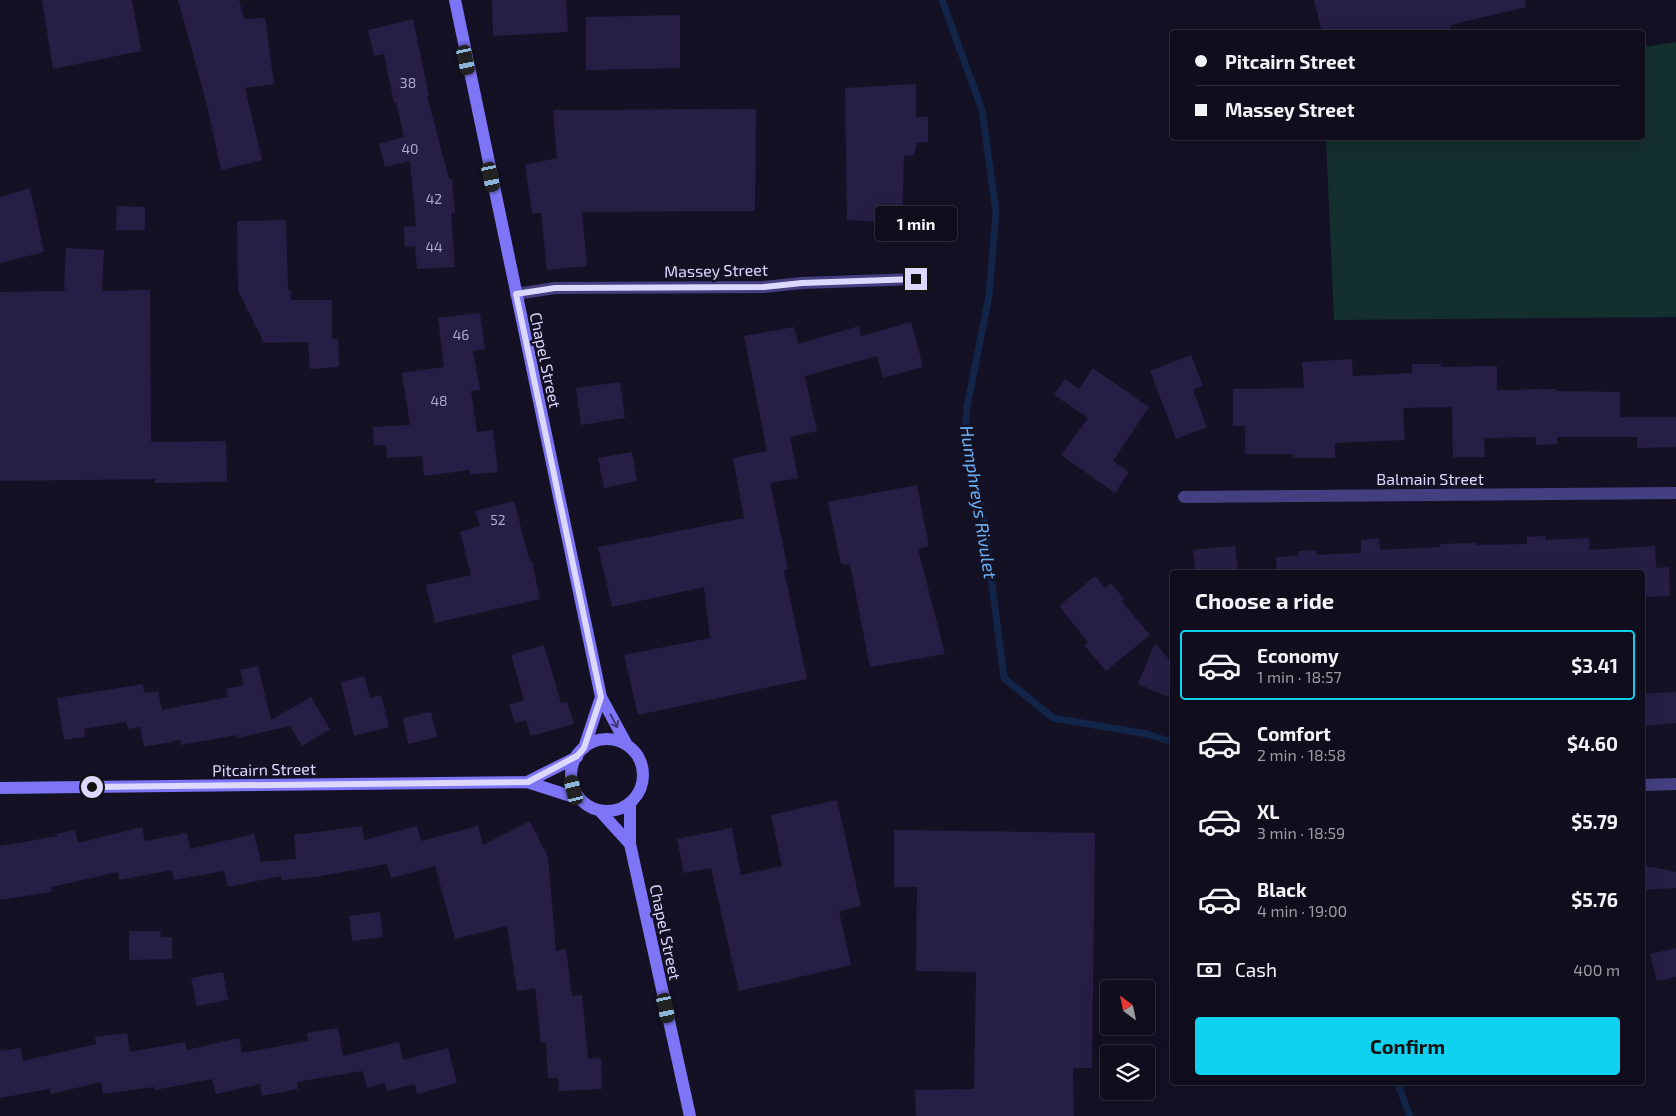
<!DOCTYPE html>
<meta charset="utf-8">
<style>
body{margin:0;font-family:"Exo 2",sans-serif;background:#191625;color:#f1f3f6;height:100vh;display:flex;flex-direction:column;font-size:19px;white-space:nowrap}
*{box-sizing:border-box;margin:0}
p{font-size:16px;color:#9c9ca3}
.icon{flex:none;width:28px;height:28px;fill:none;stroke:currentColor;stroke-width:2;stroke-linecap:round;stroke-linejoin:round}
.map{position:relative;flex:1;overflow:hidden}
.drawer{position:absolute;left:1170px;top:570px;width:475px;height:515px;display:flex;flex-direction:column;background:#100d1c;border-radius:5px;box-shadow:0 5px 20px #0002,0 0 0 1px #302d3b}
.drawer>*{flex:none}
.top-card{position:absolute;left:1170px;top:30px;width:475px;height:110px;border-radius:5px;box-shadow:0 5px 20px #0002,0 0 0 1px #302d3b;display:grid;align-content:center;height:110px;padding:0 25px;background:#100d1c}
.needle{width:32px;rotate:327deg}
.buttons{position:absolute;left:1100px;top:980px;display:grid;gap:10px}
.buttons a{display:grid;place-items:center;width:55px;height:55px;border-radius:5px;background:#100d1c;box-shadow:0 5px 20px #0002,0 0 0 1px #302d3b;font-size:25px}
.end{position:absolute;width:22px;height:22px;margin:-11px;border:6px solid #ddd8fd;background:#111;box-shadow:0 0 0 2px #111}
.from{border-radius:50%}
.bubble{position:absolute;height:35px;border-radius:5px;background:#100d1c;box-shadow:0 5px 20px #0002,0 0 0 1px #302d3b;font-size:16px;font-weight:700;line-height:35px;text-align:center}
.car{position:absolute;width:15px;height:30px;margin:-15px -8px;border-radius:6px;box-shadow:0 0 4px 1px #0007;background:linear-gradient(#222 24%,#8ab4d8 0 40%,#222 0 76%,#8ab4d8 0 86%,#222 0)}
.top-card b{display:flex;align-items:center;gap:18px;height:48px;font-size:19px}
.top-card b+b{border-top:1px solid #302d3b}
.top-card i{width:12px;height:12px;background:#f1f3f6}
ul{padding:0;list-style:none}
li{display:flex;align-items:center;gap:15px;height:70px;margin:0 10px 8px;padding:0 15px;border:2px solid transparent;border-radius:5px}
li div{flex:1}
li b{display:block;font-size:19px}
li em{font-style:normal;font-weight:700}
li.on{border-color:#10d1f0}
li>.icon{width:45px;height:45px;stroke-width:1.5}
h2{padding:0 25px;font-size:22px;line-height:60px}
.pay{display:flex;align-items:center;gap:12px;height:55px;padding:0 25px;font-size:19px}
.pay p{margin-inline-start:auto}
.primary-button{display:flex;gap:10px;margin-top:auto;padding:10px 25px}
.primary-button a{flex:1;height:58px;border-radius:5px;background:#10d1f0;color:#111;font-size:20px;font-weight:700;line-height:58px;text-align:center}
.map>svg:first-child{display:block}
.green{fill:#142f2f}
.lines{fill:none;stroke-linecap:round;stroke-linejoin:round}
.stream{stroke:#122448;stroke-width:7}
.building{fill:#271e45}
.street{stroke:#443f81;stroke-width:12}
.secondary{stroke:#7d75f6;stroke-width:12}
.oneway{stroke:#3f3979}
.route{stroke:#ddd8fd;stroke-width:6}
.labels{text-anchor:middle;dominant-baseline:central;stroke-width:5;stroke-linejoin:round;paint-order:stroke}
.number-label{font-size:14px;fill:#b0aacf}
.street-label{font-size:16px;fill:#ddd8fd;stroke:#151125}
.water-label{font-size:18px;font-style:italic;fill:#6cb1f6;stroke:#151125}
</style>
<div class="map">
<svg width="1676" height="1116" viewBox="0 0 1676 1116">
<rect width="100%" height="100%" fill="#151125"/>
<path class="green" d="M 1676,42 L 1676,317 L 1334,320 L 1326,138 L 1642,138 L 1643,47 Z"/>
<g class="lines">
<path class="stream" d="M 942,0 L 982,110 L 996,212 L 989,296 L 967,407 L 965,434 L 984,522 L 1004,678 L 1053,718 L 1147,734 L 1172,742
M 1397,1082 L 1410,1116"/>
</g>
<path class="building" d="M 42,0 L 132,0 L 141,51 L 53,69 Z
M 178,0 L 239,0 L 244,19 L 265,18 L 274,84 L 245,88 L 262,160 L 221,170 L 207,105 Z
M 492,0 L 566,0 L 568,32 L 493,36 Z
M 1314,0 L 1525,0 L 1526,7 L 1450,25 L 1451,32 L 1322,32 Z
M 680,15 L 680,68 L 586,70 L 586,17 Z
M 413,19 L 429,96 L 427,96 L 449,179 L 452,179 L 455,213 L 451,213 L 455,267 L 417,269 L 415,246 L 405,247 L 404,227 L 416,226 L 410,161 L 385,167 L 379,144 L 404,137 L 396,102 L 394,103 L 384,54 L 374,56 L 368,30 Z
M 916,84 L 916,117 L 928,117 L 928,142 L 917,143 L 914,155 L 904,156 L 902,223 L 847,220 L 845,88 Z
M 756,109 L 755,211 L 582,212 L 587,266 L 547,270 L 541,213 L 532,213 L 525,165 L 557,158 L 553,110 Z
M 30,188 L 44,252 L 0,263 L 0,197 Z
M 117,206 L 145,207 L 145,230 L 116,230 Z
M 286,220 L 288,290 L 291,290 L 291,300 L 332,300 L 332,339 L 338,339 L 339,367 L 310,369 L 308,342 L 264,343 L 238,291 L 237,221 Z
M 66,248 L 104,250 L 102,291 L 150,290 L 151,442 L 226,441 L 227,482 L 155,483 L 155,479 L 0,481 L 0,292 L 67,291 L 64,289 Z
M 480,313 L 485,349 L 473,351 L 480,390 L 471,391 L 477,432 L 493,430 L 498,472 L 470,475 L 470,470 L 424,476 L 422,456 L 387,458 L 386,445 L 374,446 L 373,427 L 410,425 L 402,373 L 444,367 L 438,318 Z
M 911,322 L 923,367 L 883,378 L 877,356 L 805,376 L 817,431 L 790,437 L 798,478 L 770,483 L 788,569 L 784,570 L 807,679 L 638,715 L 624,655 L 710,638 L 704,587 L 612,607 L 598,547 L 744,518 L 733,458 L 767,451 L 744,336 L 794,327 L 798,344 L 859,326 L 861,336 Z
M 1191,355 L 1203,386 L 1193,390 L 1207,427 L 1176,439 L 1150,371 Z
M 1352,359 L 1353,376 L 1412,373 L 1412,364 L 1441,364 L 1441,367 L 1497,366 L 1497,390 L 1556,389 L 1556,391 L 1620,392 L 1620,417 L 1676,417 L 1676,447 L 1637,448 L 1637,437 L 1557,437 L 1557,444 L 1536,445 L 1536,437 L 1484,438 L 1485,457 L 1453,457 L 1452,407 L 1403,408 L 1405,440 L 1335,443 L 1335,458 L 1293,458 L 1293,454 L 1245,454 L 1245,426 L 1233,426 L 1233,389 L 1304,388 L 1302,362 Z
M 1093,368 L 1149,407 L 1113,461 L 1129,472 L 1115,493 L 1061,455 L 1088,418 L 1054,395 L 1065,379 L 1079,389 Z
M 620,382 L 625,418 L 581,425 L 576,388 Z
M 632,452 L 637,481 L 604,488 L 598,458 Z
M 917,485 L 929,546 L 918,549 L 945,654 L 870,667 L 850,565 L 841,564 L 828,502 Z
M 514,501 L 530,562 L 532,561 L 540,599 L 435,623 L 426,585 L 471,575 L 460,532 L 480,526 L 475,511 Z
M 1545,536 L 1545,540 L 1589,538 L 1589,550 L 1655,546 L 1656,568 L 1669,567 L 1670,596 L 1642,597 L 1642,572 L 1277,572 L 1276,557 L 1298,556 L 1298,551 L 1316,550 L 1317,555 L 1361,553 L 1361,540 L 1379,538 L 1380,550 L 1441,547 L 1440,544 L 1476,543 L 1477,545 L 1527,544 L 1527,537 Z
M 1235,546 L 1238,572 L 1195,572 L 1193,550 Z
M 1095,576 L 1105,588 L 1111,583 L 1124,599 L 1121,601 L 1150,635 L 1106,671 L 1084,645 L 1088,642 L 1059,606 Z
M 1155,643 L 1172,663 L 1172,686 L 1168,697 L 1138,684 Z
M 544,645 L 561,703 L 567,702 L 574,724 L 531,736 L 526,720 L 515,723 L 509,705 L 524,700 L 511,655 Z
M 258,666 L 271,720 L 311,697 L 330,729 L 302,746 L 290,726 L 237,738 L 237,735 L 181,745 L 180,740 L 144,747 L 140,727 L 128,729 L 126,722 L 84,729 L 85,737 L 64,740 L 57,698 L 143,684 L 144,693 L 158,691 L 162,710 L 228,697 L 226,689 L 244,685 L 240,670 Z
M 364,676 L 370,698 L 381,695 L 389,727 L 354,736 L 341,682 Z
M 1676,692 L 1676,723 L 1642,726 L 1642,694 Z
M 431,712 L 437,737 L 408,744 L 403,718 Z
M 837,800 L 861,906 L 839,911 L 851,965 L 739,991 L 711,868 L 684,873 L 677,839 L 732,828 L 741,875 L 782,866 L 771,815 Z
M 530,821 L 548,857 L 556,951 L 566,949 L 572,996 L 582,995 L 588,1059 L 601,1058 L 602,1089 L 559,1091 L 558,1078 L 548,1078 L 546,1042 L 541,1043 L 535,988 L 517,991 L 507,926 L 455,939 L 435,866 L 391,878 L 387,864 L 315,877 L 281,880 L 281,876 L 228,887 L 224,871 L 174,880 L 172,870 L 119,880 L 118,872 L 51,887 L 52,892 L 0,900 L 0,846 L 58,836 L 57,834 L 75,830 L 78,843 L 142,827 L 145,841 L 187,833 L 190,849 L 254,834 L 261,862 L 296,859 L 294,835 L 362,826 L 364,840 L 417,826 L 421,841 L 478,826 L 483,845 Z
M 894,830 L 1095,833 L 1092,1068 L 1073,1068 L 1074,1116 L 916,1116 L 915,1090 L 974,1089 L 976,972 L 916,971 L 917,887 L 894,887 Z
M 1642,865 L 1676,872 L 1676,888 L 1642,890 Z
M 380,912 L 383,937 L 352,941 L 349,916 Z
M 129,931 L 161,931 L 160,937 L 172,937 L 172,959 L 129,960 Z
M 1676,948 L 1676,977 L 1657,981 L 1650,954 Z
M 223,972 L 228,1000 L 197,1006 L 191,978 Z
M 338,1028 L 343,1056 L 399,1042 L 403,1060 L 448,1048 L 457,1083 L 417,1094 L 415,1084 L 387,1091 L 385,1083 L 367,1088 L 363,1071 L 297,1082 L 298,1089 L 262,1096 L 260,1084 L 216,1094 L 212,1079 L 155,1090 L 154,1087 L 103,1094 L 101,1082 L 51,1094 L 49,1089 L 0,1098 L 0,1051 L 20,1048 L 23,1061 L 96,1044 L 95,1037 L 127,1033 L 130,1052 L 185,1042 L 187,1050 L 239,1038 L 242,1053 L 308,1041 L 307,1033 Z"/>
<g class="lines">
<path class="street" d="M 516,294 L 555,288 L 764,287 L 802,283 L 916,279
M 1184,497 L 1676,493
M 1642,785 L 1676,784"/>
<path class="secondary" d="M 455,0 L 601,697 L 627,745
M571 775a36 36 0 1 1 72 0a36 36 0 1 1-72 0Z
M 584,748 L 601,697
M 527,782 L 577,757
M 0,788 L 527,782 L 580,799
M 630,803 L 630,844 L 690,1116
M 599,810 L 630,844"/>
</g>
<defs><path id="oneway-shaft" d="M-6 0H5M1.5-3L5.5 0L1.5 3" fill="none" stroke-width="1.6" stroke-linecap="round" stroke-linejoin="round" transform="scale(1.25)"/></defs>
<use class="oneway" href="#oneway-shaft" transform="translate(614 721) rotate(62)"/>
<g class="lines">
<path class="route" d="M 92,787 L 528,782 L 577,756 L 584,748 L 601,697 L 516,294 L 555,288 L 764,287 L 802,283 L 916,279"/>
</g>
<g class="labels">
<g class="number-label">
<text x="408" y="82">38</text>
<text x="410" y="148">40</text>
<text x="434" y="198">42</text>
<text x="434" y="246">44</text>
<text x="461" y="334">46</text>
<text x="439" y="400">48</text>
<text x="498" y="519">52</text>
</g>
<g class="street-label">
<text transform="translate(716 270) rotate(-1)">Massey Street</text>
<text transform="translate(546 360) rotate(78)">Chapel Street</text>
<text x="1430" y="478">Balmain Street</text>
<text transform="translate(264 769) rotate(-1)">Pitcairn Street</text>
<text transform="translate(666 932) rotate(78)">Chapel Street</text>
</g>
<g class="water-label">
<text transform="translate(979 502) rotate(81)">Humphreys Rivulet</text>
</g>
</g>
</svg>
<div class="buttons">
<a><svg class="needle" viewBox="-14 -14 28 28"><path d="M0-13l5 13h-10z" fill="#e53935"/><path d="M0 13l5-13h-10z" fill="#9c9ca3"/></svg></a>
<a><svg class="icon" aria-label="layers" viewBox="0 0 24 24"><path d="M12 4l9 5-9 5-9-5zM3 14l9 5 9-5"/></svg></a>
</div>
<i class="end from" style="left:92px;top:787px"></i>
<i class="end" style="left:916px;top:279px"></i>
<div class="bubble" style="left:875px;top:206px;width:82px">1 min</div>
<i class="car" style="left:466px;top:60px;rotate:168deg"></i>
<i class="car" style="left:491px;top:177px;rotate:168deg"></i>
<i class="car" style="left:574px;top:790px;rotate:346deg"></i>
<i class="car" style="left:666px;top:1008px;rotate:168deg"></i>
<div class="top-card">
<b><i class="from"></i>Pitcairn Street</b>
<b><i></i>Massey Street</b>
</div>
<section class="drawer">
<h2>Choose a ride</h2>
<ul>
<li class="on"><svg class="icon" aria-label="car" viewBox="0 0 24 24"><path d="M5 17H2v-5l4-1 3-4h7l3 4 3 1v5h-3M9 17h6M6 11h13"/><circle cx="7" cy="17" r="2"/><circle cx="17" cy="17" r="2"/></svg><div><b>Economy</b><p>1 min · 18:57</p></div><em>$3.41</em></li>
<li><svg class="icon" aria-label="car" viewBox="0 0 24 24"><path d="M5 17H2v-5l4-1 3-4h7l3 4 3 1v5h-3M9 17h6M6 11h13"/><circle cx="7" cy="17" r="2"/><circle cx="17" cy="17" r="2"/></svg><div><b>Comfort</b><p>2 min · 18:58</p></div><em>$4.60</em></li>
<li><svg class="icon" aria-label="car" viewBox="0 0 24 24"><path d="M5 17H2v-5l4-1 3-4h7l3 4 3 1v5h-3M9 17h6M6 11h13"/><circle cx="7" cy="17" r="2"/><circle cx="17" cy="17" r="2"/></svg><div><b>XL</b><p>3 min · 18:59</p></div><em>$5.79</em></li>
<li><svg class="icon" aria-label="car" viewBox="0 0 24 24"><path d="M5 17H2v-5l4-1 3-4h7l3 4 3 1v5h-3M9 17h6M6 11h13"/><circle cx="7" cy="17" r="2"/><circle cx="17" cy="17" r="2"/></svg><div><b>Black</b><p>4 min · 19:00</p></div><em>$5.76</em></li>
</ul>
<div class="pay"><svg class="icon" aria-label="cash" viewBox="0 0 24 24"><path d="M3 7h18v10H3z"/><circle cx="12" cy="12" r="2"/></svg>Cash<p>400 m</p></div>
<div class="primary-button"><a>Confirm</a></div>
</section>
</div>
